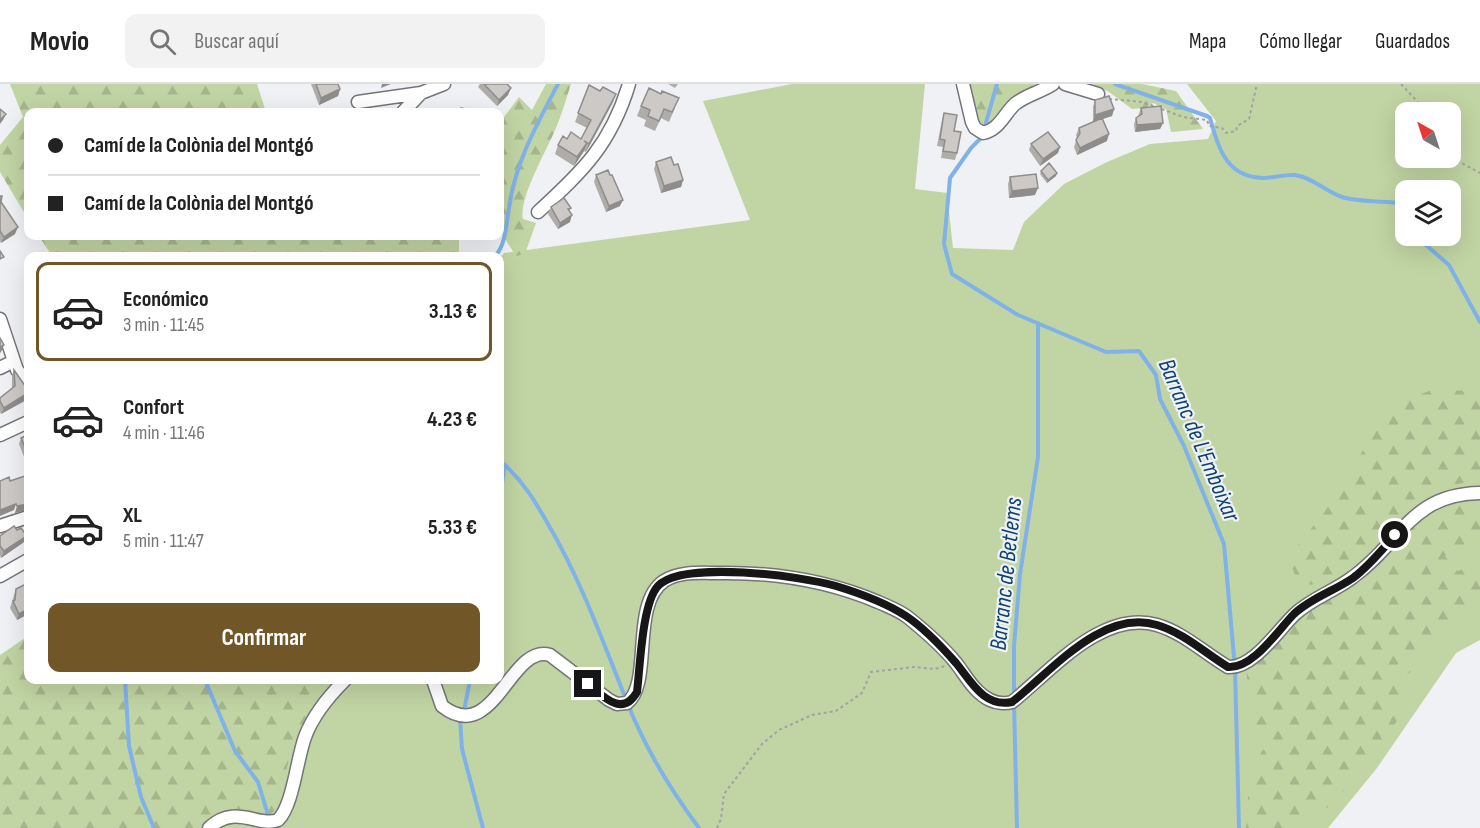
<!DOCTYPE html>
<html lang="es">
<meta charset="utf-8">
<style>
body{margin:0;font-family:"Sofia Sans Condensed",sans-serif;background:#f2f2f2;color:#222;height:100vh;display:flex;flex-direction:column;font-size:22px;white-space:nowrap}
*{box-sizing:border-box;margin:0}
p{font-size:20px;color:#767676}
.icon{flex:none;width:33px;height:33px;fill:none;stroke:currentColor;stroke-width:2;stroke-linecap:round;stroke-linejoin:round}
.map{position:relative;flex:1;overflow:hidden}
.details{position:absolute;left:24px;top:168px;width:480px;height:432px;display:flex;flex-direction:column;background:#fff;border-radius:12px;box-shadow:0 6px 24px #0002}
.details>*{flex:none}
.hud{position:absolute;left:24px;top:24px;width:480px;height:132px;border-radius:12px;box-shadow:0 6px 24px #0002;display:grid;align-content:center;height:132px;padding:0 24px;background:#fff}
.needle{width:39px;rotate:321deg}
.buttons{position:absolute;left:1395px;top:18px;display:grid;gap:12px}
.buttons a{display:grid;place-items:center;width:66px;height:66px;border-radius:12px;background:#fff;box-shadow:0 6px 24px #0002;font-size:30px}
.end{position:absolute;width:27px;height:27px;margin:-14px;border:8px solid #161617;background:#fff;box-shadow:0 0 0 3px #fff}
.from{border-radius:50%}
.hud b{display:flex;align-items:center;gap:21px;height:57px;font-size:22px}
.hud b+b{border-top:2px solid #e0e0e0}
.hud i{width:15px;height:15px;background:#222}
ul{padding:10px 0 0;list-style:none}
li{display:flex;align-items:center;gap:18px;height:99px;margin:0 12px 9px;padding:0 12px;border:3px solid transparent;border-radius:12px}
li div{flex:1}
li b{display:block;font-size:22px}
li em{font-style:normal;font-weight:700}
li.selected{border-color:#715628}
li>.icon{width:54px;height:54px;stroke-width:1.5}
.button{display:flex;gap:12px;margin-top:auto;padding:12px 24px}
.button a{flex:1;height:69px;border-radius:12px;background:#715628;color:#fff;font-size:24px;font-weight:700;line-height:69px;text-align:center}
header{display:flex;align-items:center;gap:36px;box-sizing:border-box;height:84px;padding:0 30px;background:#fff;border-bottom:2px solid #e0e0e0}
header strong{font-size:28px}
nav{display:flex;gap:33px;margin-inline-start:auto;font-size:21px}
.search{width:420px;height:54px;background:#f2f2f2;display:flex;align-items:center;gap:15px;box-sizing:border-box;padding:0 21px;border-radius:12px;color:#767676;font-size:22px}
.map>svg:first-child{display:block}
.green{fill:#c1d4a3;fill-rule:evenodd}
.forest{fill:url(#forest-firs)}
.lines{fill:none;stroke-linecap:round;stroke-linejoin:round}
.stream{stroke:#80b2e8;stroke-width:4}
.minor-casing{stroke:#747578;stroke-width:15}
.path{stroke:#a1a2a5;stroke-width:2;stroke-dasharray:3 3;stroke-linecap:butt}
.minor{stroke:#fff;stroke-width:12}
.wall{fill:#afadaa}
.shaded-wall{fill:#8f8d8b}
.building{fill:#ccc9c6;stroke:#8f8d8b;stroke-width:1.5}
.route{stroke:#161617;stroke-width:8}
.labels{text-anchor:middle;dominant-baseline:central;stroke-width:4.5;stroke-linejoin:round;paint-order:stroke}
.water-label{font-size:24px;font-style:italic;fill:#0d4374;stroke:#eff1f5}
</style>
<header>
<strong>Movio</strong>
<div class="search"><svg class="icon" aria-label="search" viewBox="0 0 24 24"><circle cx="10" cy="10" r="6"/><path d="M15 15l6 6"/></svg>Buscar aquí</div>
<nav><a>Mapa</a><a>Cómo llegar</a><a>Guardados</a></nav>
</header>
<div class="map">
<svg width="1480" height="744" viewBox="0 0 1480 744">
<defs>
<pattern id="forest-firs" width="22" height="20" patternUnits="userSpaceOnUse" patternTransform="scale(1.5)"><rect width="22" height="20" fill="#c1d4a3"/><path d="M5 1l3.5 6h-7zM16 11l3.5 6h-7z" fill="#a5b58c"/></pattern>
</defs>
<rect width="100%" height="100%" fill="#eff1f5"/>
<path class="green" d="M 792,0 L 925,0 L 915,105 L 947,109 L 953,164 L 1013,166 L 1024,138 L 1064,100 L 1107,78 L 1150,60 L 1208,55 L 1216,37 L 1187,0 L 1480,0 L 1480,556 L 1456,569 L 1377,684 L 1328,744 L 0,744 L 0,589 L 28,596 L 500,596 L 500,174 L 504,169 L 750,136 L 703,17 ZM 1406,28 L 1450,28 L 1450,74 L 1406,74 ZM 1406,106 L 1450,106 L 1450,152 L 1406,152 Z"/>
<path class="forest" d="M 10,0 L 257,0 L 266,28 L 28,28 L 28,135 L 0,88 L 0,61 L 23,33 Z
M 546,0 L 571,0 C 566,15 562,30 556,44 C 548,64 518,115 523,135 L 536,139 L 525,170 L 516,172 L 500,147 L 500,49 L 501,37 L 519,13 L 532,26 Z
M 970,0 L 1037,0 L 1018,11 L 989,42 L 979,38 Z
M 1092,0 L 1142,0 L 1176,7 L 1203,45 L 1171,48 L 1166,25 L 1153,19 L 1145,24 L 1132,25 L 1109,8 Z
M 39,152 L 459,152 L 459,172 L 52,172 Z
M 1432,306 L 1480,307 L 1480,399 C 1416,395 1394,445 1351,480 C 1339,490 1325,495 1311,501 L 1295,491 L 1292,483 L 1296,463 L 1324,429 L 1372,352 L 1394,326 L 1410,314 Z
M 1480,417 L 1480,461 L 1445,472 L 1457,487 L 1480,481 L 1480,513 L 1399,600 L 1400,633 L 1338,715 L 1301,744 L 1246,744 L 1250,685 L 1269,657 L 1252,642 L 1246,584 L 1303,527 L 1372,487 L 1416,438 L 1454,420 Z
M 28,552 L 28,596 L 337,596 L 302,644 L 288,679 L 278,723 L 266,735 L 208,738 L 202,744 L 0,744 L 0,571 Z"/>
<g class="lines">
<path class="stream" d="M 1115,0 L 1207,32 L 1210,34 C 1219,65 1226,93 1263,94 C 1274,94 1285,90 1295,91 C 1312,93 1326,108 1342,113 C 1358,118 1384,117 1401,119 L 1406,135
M 985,42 L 997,0
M 982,53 L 971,64 L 950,94 L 944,160 L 952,190 L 1018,231 L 1106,268 L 1139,267 L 1156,291 L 1160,315 L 1184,362 L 1224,460 L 1235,584 L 1239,744
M 1410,152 L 1410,154 L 1426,161 L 1449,181 L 1480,238
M 495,172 C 506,161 506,140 509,124 C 515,79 537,40 558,0
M 500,377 L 505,381 L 500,412
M 505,381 C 524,399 535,417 548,440 C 581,496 603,558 627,618 C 645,664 670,705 699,744
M 125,596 L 129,662 L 141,713 L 154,744
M 205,596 L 235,667 L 258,698 L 272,744
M 1014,611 L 1014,562 L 1020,490 L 1038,373 L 1038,239
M 1014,619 L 1017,744
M 464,627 L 470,596
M 460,634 L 462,665 L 483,744"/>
<g class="minor-casing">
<path id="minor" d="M 963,0 L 972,38 L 975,44 L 983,49 C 999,46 1004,30 1015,20 C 1026,11 1041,8 1053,0
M 1065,0 L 1098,10
M 358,18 L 421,9 L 444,0
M 403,28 L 421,9
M 538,128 C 583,87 611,60 629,0
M 0,235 L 17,286 L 28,299
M 0,284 L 14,277
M 0,351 L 28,338
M 0,442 L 28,433
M 0,492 L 28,476
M 433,596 L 442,622 C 494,663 510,559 550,571 L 609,616 L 617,620 L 627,619 C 653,599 630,520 664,497 C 680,487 700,489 718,489 C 773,488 826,496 878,518 C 889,523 901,527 910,535 C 926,548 943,563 956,579 C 966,592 974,608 990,616 C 996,619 1005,620 1012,618 C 1050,588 1102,525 1157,541 C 1184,549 1204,569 1228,583 C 1253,585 1278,546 1295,530 C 1312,514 1335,507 1353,493 C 1401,459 1410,410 1480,409
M 209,744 C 235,719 259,744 278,736 C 293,722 297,674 305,653 C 313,631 329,612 345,596"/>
</g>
<path class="path" d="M 1401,0 L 1427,28
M 1109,15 L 1143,18 L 1183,33 L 1207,36 L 1209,42 L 1222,44 L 1226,49 L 1236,47 L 1237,42 L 1249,35 L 1257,0
M 1450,54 L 1456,76 L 1480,89
M 717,744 L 721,735 L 724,710 L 762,660 L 779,646 L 812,631 L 836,627 L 862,609 L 871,588 L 914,583 L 935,585 L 945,582"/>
<use href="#minor" class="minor"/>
</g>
<path class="wall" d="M 311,0 L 338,0 L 340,5 L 338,12 L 319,21 Z
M 480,0 L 507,0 L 508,11 L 497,22 L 478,3 Z
M 668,0 L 678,0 L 675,4 Z
M 589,1 L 613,18 L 586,68 L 584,67 L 574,82 L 555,70 L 558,61 L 567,55 L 581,55 L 587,44 L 575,38 Z
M 1095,16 L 1114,25 L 1112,32 L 1102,35 L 1107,57 L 1077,71 L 1074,63 L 1077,54 L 1076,51 L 1079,44 L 1099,36 L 1093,38 L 1093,23 Z
M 641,22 L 675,24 L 669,38 L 661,34 L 655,47 L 644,42 L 646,36 L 637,32 Z
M 1141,24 L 1163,39 L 1160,45 L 1135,48 L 1134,40 L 1136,34 L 1138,32 Z
M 944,29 L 954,47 L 957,69 L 955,76 L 941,74 L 943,63 L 937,62 L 942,36 Z
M 1031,60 L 1058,69 L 1040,82 L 1029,66 Z
M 656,78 L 683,96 L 681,103 L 661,109 L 654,85 Z
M 1041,87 L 1056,92 L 1047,99 L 1040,90 Z
M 596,91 L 620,122 L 606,128 L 594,98 Z
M 1010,93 L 1035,111 L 1009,114 L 1008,100 Z
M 0,112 L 1,118 L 15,150 L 1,159 L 0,157 Z
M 551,123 L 571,124 L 569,127 L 570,138 L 558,145 L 548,130 Z
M 14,286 L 28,315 L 1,330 L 0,328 L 0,314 L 12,304 L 12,292 Z
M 28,351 L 28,383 L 19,360 L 21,354 Z
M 0,452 L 24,458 L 1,474 L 0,472 Z
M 16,505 L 28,530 L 17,536 L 10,524 Z"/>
<path class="shaded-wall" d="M 382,0 L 391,0 L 381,4 Z
M 511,4 L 508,11 L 497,22 L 499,16 Z
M 340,5 L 338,12 L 319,21 L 321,14 Z
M 616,10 L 613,18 L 586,68 L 589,60 Z
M 1114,25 L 1112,32 L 1093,38 L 1095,31 Z
M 6,30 L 3,36 L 0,40 L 0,36 Z
M 1163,39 L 1160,45 L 1135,48 L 1137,41 Z
M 1109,50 L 1107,57 L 1077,71 L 1080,64 Z
M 587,59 L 584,67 L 574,82 L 577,73 Z
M 1060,63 L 1058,69 L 1040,82 L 1043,75 Z
M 1057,89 L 1056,92 L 1047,99 L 1048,96 Z
M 683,96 L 681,103 L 661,109 L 664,102 Z
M 1038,104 L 1035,111 L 1009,114 L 1012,107 Z
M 623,116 L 620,122 L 606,128 L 609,122 Z
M 572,131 L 570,138 L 558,145 L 560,139 Z
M 18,143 L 15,150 L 1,159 L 4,153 Z
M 4,261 L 1,268 L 0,269 L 0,263 Z
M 28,309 L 28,315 L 1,330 L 4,324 Z
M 16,420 L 14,426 L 0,432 L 0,426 Z
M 28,420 L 28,426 L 15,429 L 17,422 Z
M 27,452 L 24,458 L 1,474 L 4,467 Z
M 28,525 L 28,530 L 17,536 L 19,530 Z"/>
<path class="building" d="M 316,0 L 338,0 L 340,5 L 321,14 Z
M 484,0 L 507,0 L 511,4 L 499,16 Z
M 589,1 L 600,7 L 603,3 L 616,10 L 589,60 L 584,57 L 587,59 L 577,73 L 558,61 L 563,52 L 567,55 L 571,48 L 581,55 L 591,36 L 578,29 Z
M 649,4 L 661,10 L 662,7 L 679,14 L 672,28 L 664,25 L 659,37 L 648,32 L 650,26 L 641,22 Z
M 1109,12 L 1114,25 L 1095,31 L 1095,16 Z
M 1161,22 L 1163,39 L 1137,41 L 1136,34 L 1142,30 L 1141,24 Z
M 461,24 L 471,26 L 472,28 L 460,28 Z
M 0,25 L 6,30 L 0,36 Z
M 361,25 L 364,28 L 354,28 Z
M 944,29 L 957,31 L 954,47 L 961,48 L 957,69 L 943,67 L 945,56 L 940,55 Z
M 1102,34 L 1109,50 L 1080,64 L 1076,56 L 1080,49 L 1079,44 Z
M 1048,48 L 1060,63 L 1043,75 L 1031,60 Z
M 671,73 L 674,81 L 678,80 L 683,96 L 664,102 L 656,78 Z
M 1049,79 L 1057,89 L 1048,96 L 1041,87 Z
M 608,86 L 610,91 L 612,91 L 623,116 L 609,122 L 596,91 Z
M 1036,90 L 1038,104 L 1012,107 L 1010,93 Z
M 0,112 L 2,112 L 1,118 L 18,143 L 4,153 L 0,147 Z
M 564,114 L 571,124 L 568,125 L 572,131 L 560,139 L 551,123 Z
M 0,167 L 4,173 L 0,175 Z
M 0,254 L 4,261 L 0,263 Z
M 14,286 L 28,306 L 28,309 L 4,324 L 0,317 L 0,314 L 15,302 Z
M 28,351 L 28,370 L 21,354 Z
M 28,391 L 28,420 L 17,422 L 16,420 L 0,426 L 0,397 L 9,393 L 10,397 Z
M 14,442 L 17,446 L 21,444 L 27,452 L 4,467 L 0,462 L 0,452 Z
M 28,499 L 28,517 L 27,517 L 28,520 L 28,525 L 19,530 L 13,517 L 15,516 L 16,505 Z"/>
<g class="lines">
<path class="route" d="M 588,600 C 603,612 622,634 637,608 C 640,584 642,519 658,502 C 683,476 801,492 836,502 C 859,509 886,519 906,532 C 924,544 942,563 956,579 C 971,597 984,624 1012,618 C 1050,589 1102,524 1157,541 C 1184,549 1205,569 1228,583 C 1253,585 1278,546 1294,530 C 1311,514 1334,507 1353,494 C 1369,482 1382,466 1395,451"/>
</g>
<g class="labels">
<g class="water-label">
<text transform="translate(1199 356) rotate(67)">Barranc de L'Emboixar</text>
<text transform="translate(1006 490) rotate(-84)">Barranc de Betlems</text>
</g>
</g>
</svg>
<div class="buttons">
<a><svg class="needle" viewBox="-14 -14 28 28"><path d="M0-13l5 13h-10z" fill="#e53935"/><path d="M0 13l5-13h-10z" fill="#767676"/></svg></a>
<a><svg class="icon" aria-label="layers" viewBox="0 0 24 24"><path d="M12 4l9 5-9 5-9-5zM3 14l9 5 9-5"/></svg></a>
</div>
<i class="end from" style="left:1395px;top:451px"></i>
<i class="end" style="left:588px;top:600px"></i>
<div class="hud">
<b><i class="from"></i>Camí de la Colònia del Montgó</b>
<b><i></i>Camí de la Colònia del Montgó</b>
</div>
<section class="details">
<ul>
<li class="selected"><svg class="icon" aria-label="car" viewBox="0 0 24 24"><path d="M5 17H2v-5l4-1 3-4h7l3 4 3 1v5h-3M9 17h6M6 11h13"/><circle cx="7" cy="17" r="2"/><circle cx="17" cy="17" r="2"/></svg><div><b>Económico</b><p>3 min · 11:45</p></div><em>3.13 €</em></li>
<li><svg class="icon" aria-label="car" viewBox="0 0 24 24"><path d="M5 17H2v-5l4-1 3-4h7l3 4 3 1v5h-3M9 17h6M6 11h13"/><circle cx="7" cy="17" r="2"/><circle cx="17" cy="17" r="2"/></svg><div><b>Confort</b><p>4 min · 11:46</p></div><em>4.23 €</em></li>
<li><svg class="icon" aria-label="car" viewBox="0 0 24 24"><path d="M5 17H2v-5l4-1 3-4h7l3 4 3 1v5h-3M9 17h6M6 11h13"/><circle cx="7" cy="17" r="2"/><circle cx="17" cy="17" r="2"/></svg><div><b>XL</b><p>5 min · 11:47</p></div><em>5.33 €</em></li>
</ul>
<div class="button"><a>Confirmar</a></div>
</section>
</div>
